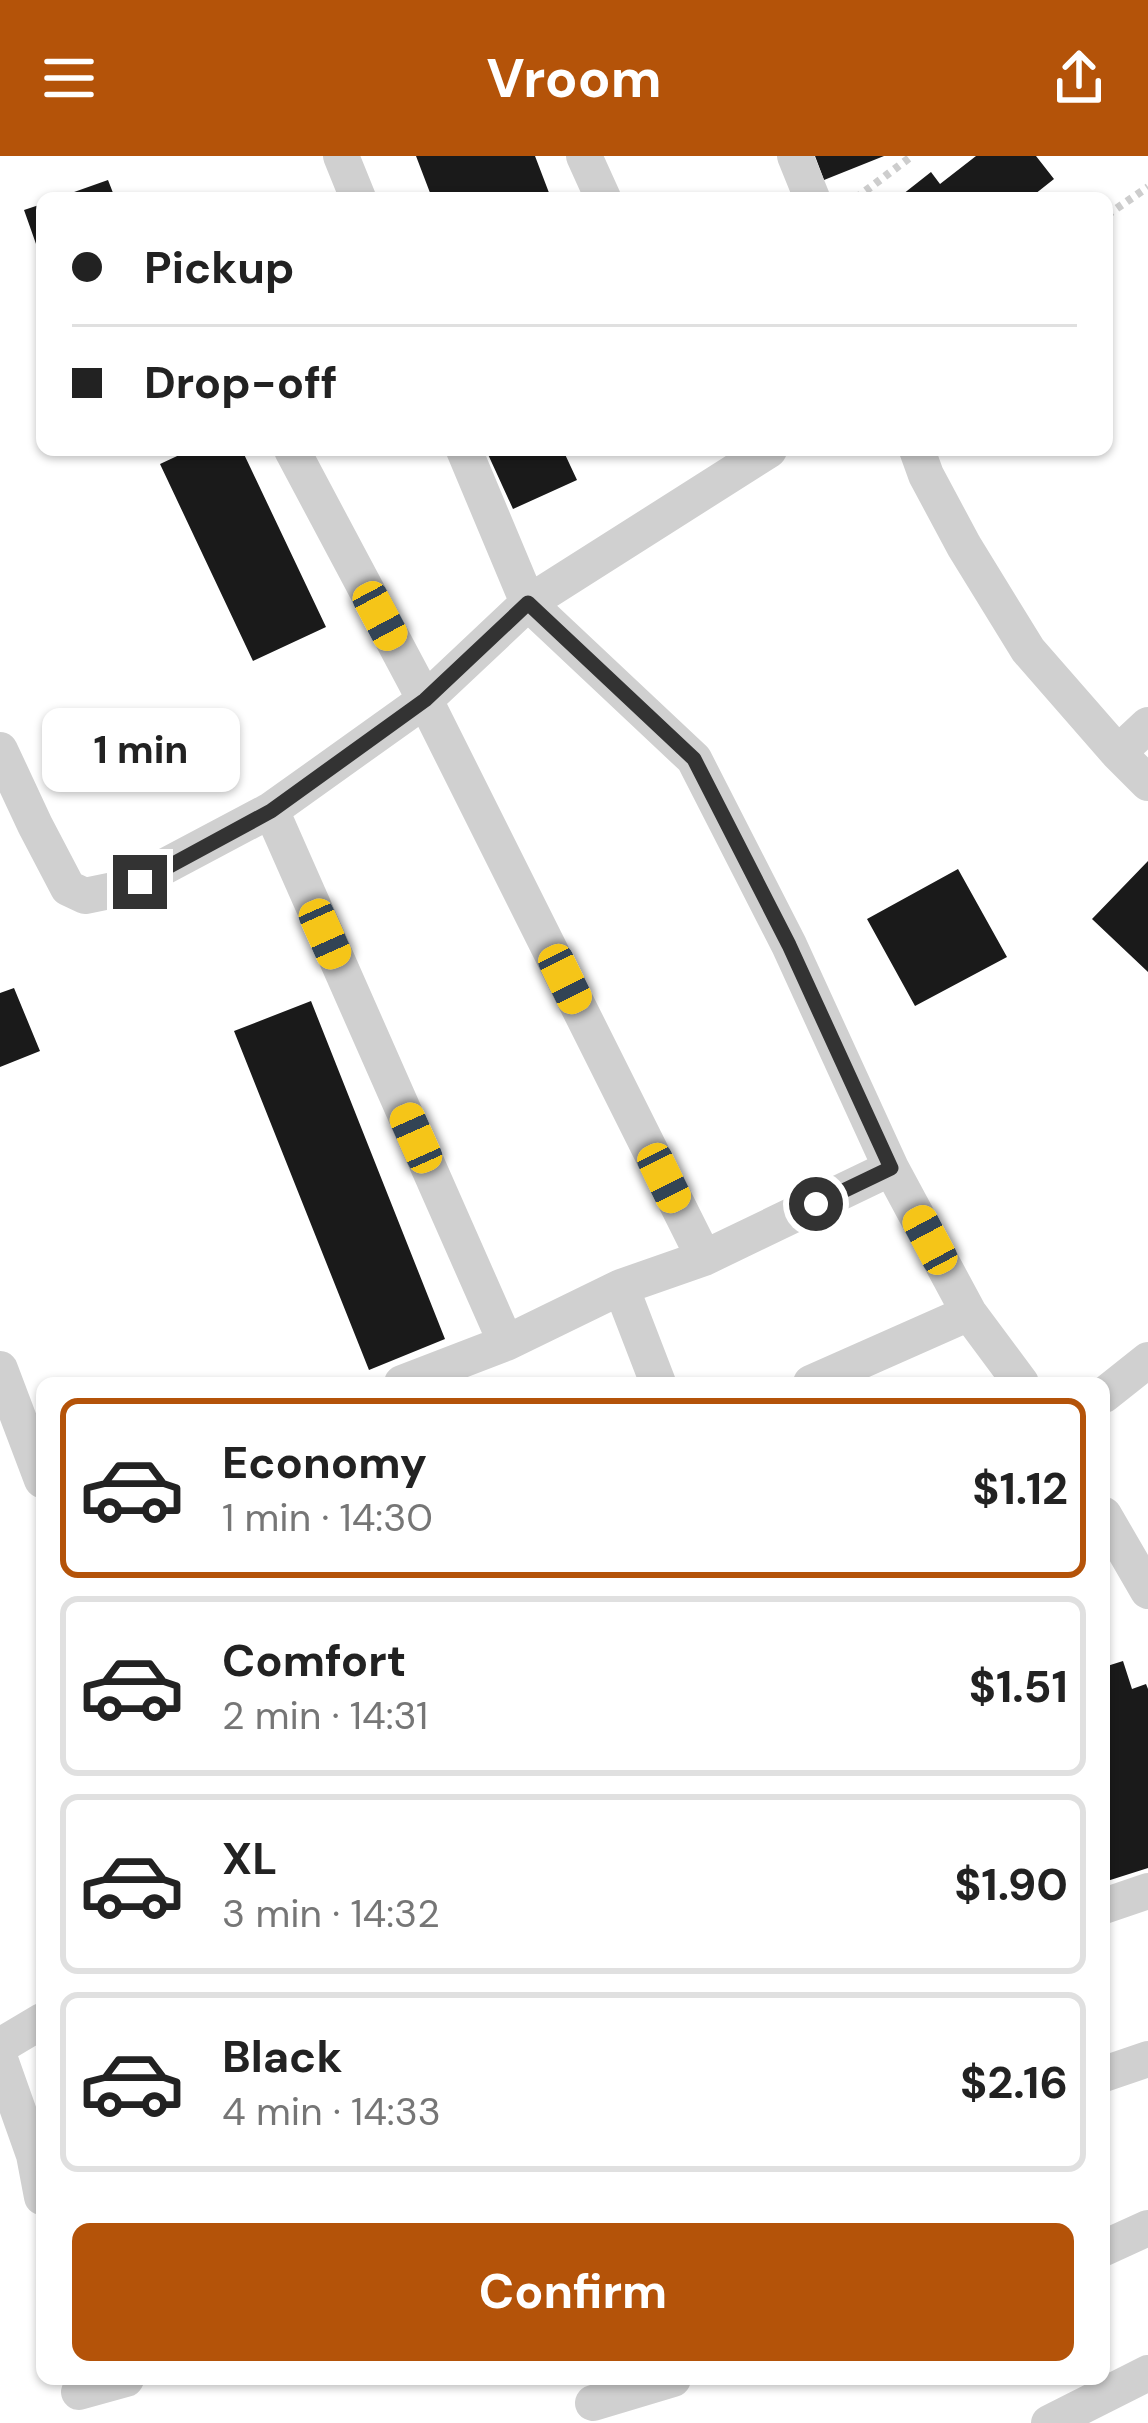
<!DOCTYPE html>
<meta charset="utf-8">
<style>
body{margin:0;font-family:"DM Sans",sans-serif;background:#f6f6f6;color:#222;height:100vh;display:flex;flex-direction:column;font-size:45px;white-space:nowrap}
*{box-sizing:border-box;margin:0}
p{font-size:39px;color:#767676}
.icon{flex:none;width:66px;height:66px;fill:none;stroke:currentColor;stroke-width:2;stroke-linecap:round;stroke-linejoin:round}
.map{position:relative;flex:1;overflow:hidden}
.side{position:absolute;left:36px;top:1221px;width:1074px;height:1008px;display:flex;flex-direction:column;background:#fff;border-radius:18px;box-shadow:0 3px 9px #0004}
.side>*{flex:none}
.guide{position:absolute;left:36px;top:36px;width:1077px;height:264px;border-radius:18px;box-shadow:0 3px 9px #0004;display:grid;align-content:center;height:264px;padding:0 36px;background:#fff}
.end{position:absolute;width:54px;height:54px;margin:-27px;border:15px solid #333;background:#fff;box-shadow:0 0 0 6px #fff}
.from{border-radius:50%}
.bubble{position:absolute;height:84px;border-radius:18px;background:#fff;box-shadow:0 3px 9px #0004;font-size:39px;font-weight:700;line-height:84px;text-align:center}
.car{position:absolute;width:36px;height:72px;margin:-36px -18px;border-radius:15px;box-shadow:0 0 9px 3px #0007;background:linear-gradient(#f5c518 24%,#345 0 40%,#f5c518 0 76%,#345 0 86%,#f5c518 0)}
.guide b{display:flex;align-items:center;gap:42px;height:114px;font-size:45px}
.guide b+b{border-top:3px solid #e0e0e0}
.guide i{width:30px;height:30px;background:#222}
ul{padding:21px 0 0;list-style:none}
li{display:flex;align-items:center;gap:36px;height:180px;margin:0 24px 18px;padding:0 12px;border:6px solid #e0e0e0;border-radius:18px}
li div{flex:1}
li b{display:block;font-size:45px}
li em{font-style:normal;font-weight:700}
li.on{border-color:#b45309}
li>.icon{width:108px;height:108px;stroke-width:1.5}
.cta{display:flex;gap:24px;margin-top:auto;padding:24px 36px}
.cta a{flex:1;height:138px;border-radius:18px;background:#b45309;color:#fff;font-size:48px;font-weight:700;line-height:138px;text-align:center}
header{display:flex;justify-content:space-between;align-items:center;height:156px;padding:0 36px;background:#b45309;color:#fff;font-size:54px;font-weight:700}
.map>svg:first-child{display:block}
.building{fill:#1a1a1a}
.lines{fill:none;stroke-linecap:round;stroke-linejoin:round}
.path{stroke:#cdcdcd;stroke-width:8;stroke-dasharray:6 6;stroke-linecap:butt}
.minor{stroke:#d0d0d0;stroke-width:36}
.route{stroke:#333;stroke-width:15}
</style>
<header><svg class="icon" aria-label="menu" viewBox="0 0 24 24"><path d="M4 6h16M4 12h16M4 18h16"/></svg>Vroom<svg class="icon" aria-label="share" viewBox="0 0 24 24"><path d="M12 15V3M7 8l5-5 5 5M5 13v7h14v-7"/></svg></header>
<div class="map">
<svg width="1148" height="2267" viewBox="0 0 1148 2267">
<rect width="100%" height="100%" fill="#fff"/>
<path class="building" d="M 416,0 L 535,0 L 551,42 L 432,42 Z
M 815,0 L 884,0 L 824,24 Z
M 976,0 L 1036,0 L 1054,23 L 1030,42 L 898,42 L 931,16 L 940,28 Z
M 108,24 L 115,42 L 61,42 L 60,41 Z
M 42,48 L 42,102 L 41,102 L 24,54 Z
M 190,294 L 242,294 L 326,471 L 253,505 L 160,308 Z
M 486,294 L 563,294 L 577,324 L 513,353 Z
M 1148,705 L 1148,816 L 1092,763 Z
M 958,713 L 1007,801 L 915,850 L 867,763 Z
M 14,832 L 40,895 L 0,911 L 0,837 Z
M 311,845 L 445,1183 L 369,1214 L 234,875 Z
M 1123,1505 L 1132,1533 L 1146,1528 L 1148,1533 L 1148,1712 L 1104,1726 L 1104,1511 Z"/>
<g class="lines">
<path class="path" d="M 856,42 L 912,0
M 1107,59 L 1148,31"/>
<path class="minor" d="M 341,0 L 358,42
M 584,0 L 603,42
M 795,0 L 812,42
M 292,294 L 425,544 L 704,1102
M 464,294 L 528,447 L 694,603 L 789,789 L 891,1012 L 969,1157 L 1021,1227
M 917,294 L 926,319 L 964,390 L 1028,494 L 1118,597 L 1148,627
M 0,594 L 35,669 L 68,732 L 85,740 L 124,732 L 271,654 L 425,544 L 528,447 L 769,294
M 1118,597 L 1148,569
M 271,654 L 506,1187
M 621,1131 L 658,1227
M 0,1213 L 42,1324
M 402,1227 L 506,1187 L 621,1131 L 704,1102 L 891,1012
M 811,1227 L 969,1157
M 1104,1239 L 1148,1204
M 1104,1359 L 1148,1435
M 1104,1750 L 1148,1735
M 0,1890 L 42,1865
M 0,1903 L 34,1999 L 42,2041
M 1104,1918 L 1148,1903
M 1104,2092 L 1148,2072
M 79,2236 L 126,2223
M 593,2247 L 673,2223
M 1049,2267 L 1148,2217"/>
</g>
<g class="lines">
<path class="route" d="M 140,726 L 271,655 L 425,544 L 528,447 L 694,603 L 789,789 L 891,1012 L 816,1048"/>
</g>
</svg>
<i class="end from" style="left:816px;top:1048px"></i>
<i class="end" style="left:140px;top:726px"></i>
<div class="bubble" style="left:42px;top:552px;width:198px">1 min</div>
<i class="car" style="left:380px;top:460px;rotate:152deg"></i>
<i class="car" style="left:325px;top:778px;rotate:156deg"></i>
<i class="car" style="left:565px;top:823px;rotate:154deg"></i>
<i class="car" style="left:416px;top:982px;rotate:336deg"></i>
<i class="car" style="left:664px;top:1022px;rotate:154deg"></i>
<i class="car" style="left:930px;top:1084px;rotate:332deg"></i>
<div class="guide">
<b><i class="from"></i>Pickup</b>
<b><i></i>Drop-off</b>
</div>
<section class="side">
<ul>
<li class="on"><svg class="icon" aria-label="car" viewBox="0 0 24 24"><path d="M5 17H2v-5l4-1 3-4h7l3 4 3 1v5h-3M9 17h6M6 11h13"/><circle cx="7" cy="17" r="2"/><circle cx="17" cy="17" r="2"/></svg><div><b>Economy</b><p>1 min · 14:30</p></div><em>$1.12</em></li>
<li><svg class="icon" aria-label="car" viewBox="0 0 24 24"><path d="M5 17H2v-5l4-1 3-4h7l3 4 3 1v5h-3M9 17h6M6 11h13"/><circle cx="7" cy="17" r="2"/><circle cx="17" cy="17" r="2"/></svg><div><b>Comfort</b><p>2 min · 14:31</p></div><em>$1.51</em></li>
<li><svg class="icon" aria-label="car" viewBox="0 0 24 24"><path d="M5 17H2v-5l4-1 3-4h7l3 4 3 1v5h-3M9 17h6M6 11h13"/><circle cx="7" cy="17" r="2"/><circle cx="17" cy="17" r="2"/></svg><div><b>XL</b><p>3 min · 14:32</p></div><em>$1.90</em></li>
<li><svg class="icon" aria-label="car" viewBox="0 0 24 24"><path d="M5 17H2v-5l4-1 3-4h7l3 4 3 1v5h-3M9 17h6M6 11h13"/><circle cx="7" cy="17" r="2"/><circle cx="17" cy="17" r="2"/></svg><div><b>Black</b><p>4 min · 14:33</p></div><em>$2.16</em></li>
</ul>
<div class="cta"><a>Confirm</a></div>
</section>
</div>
